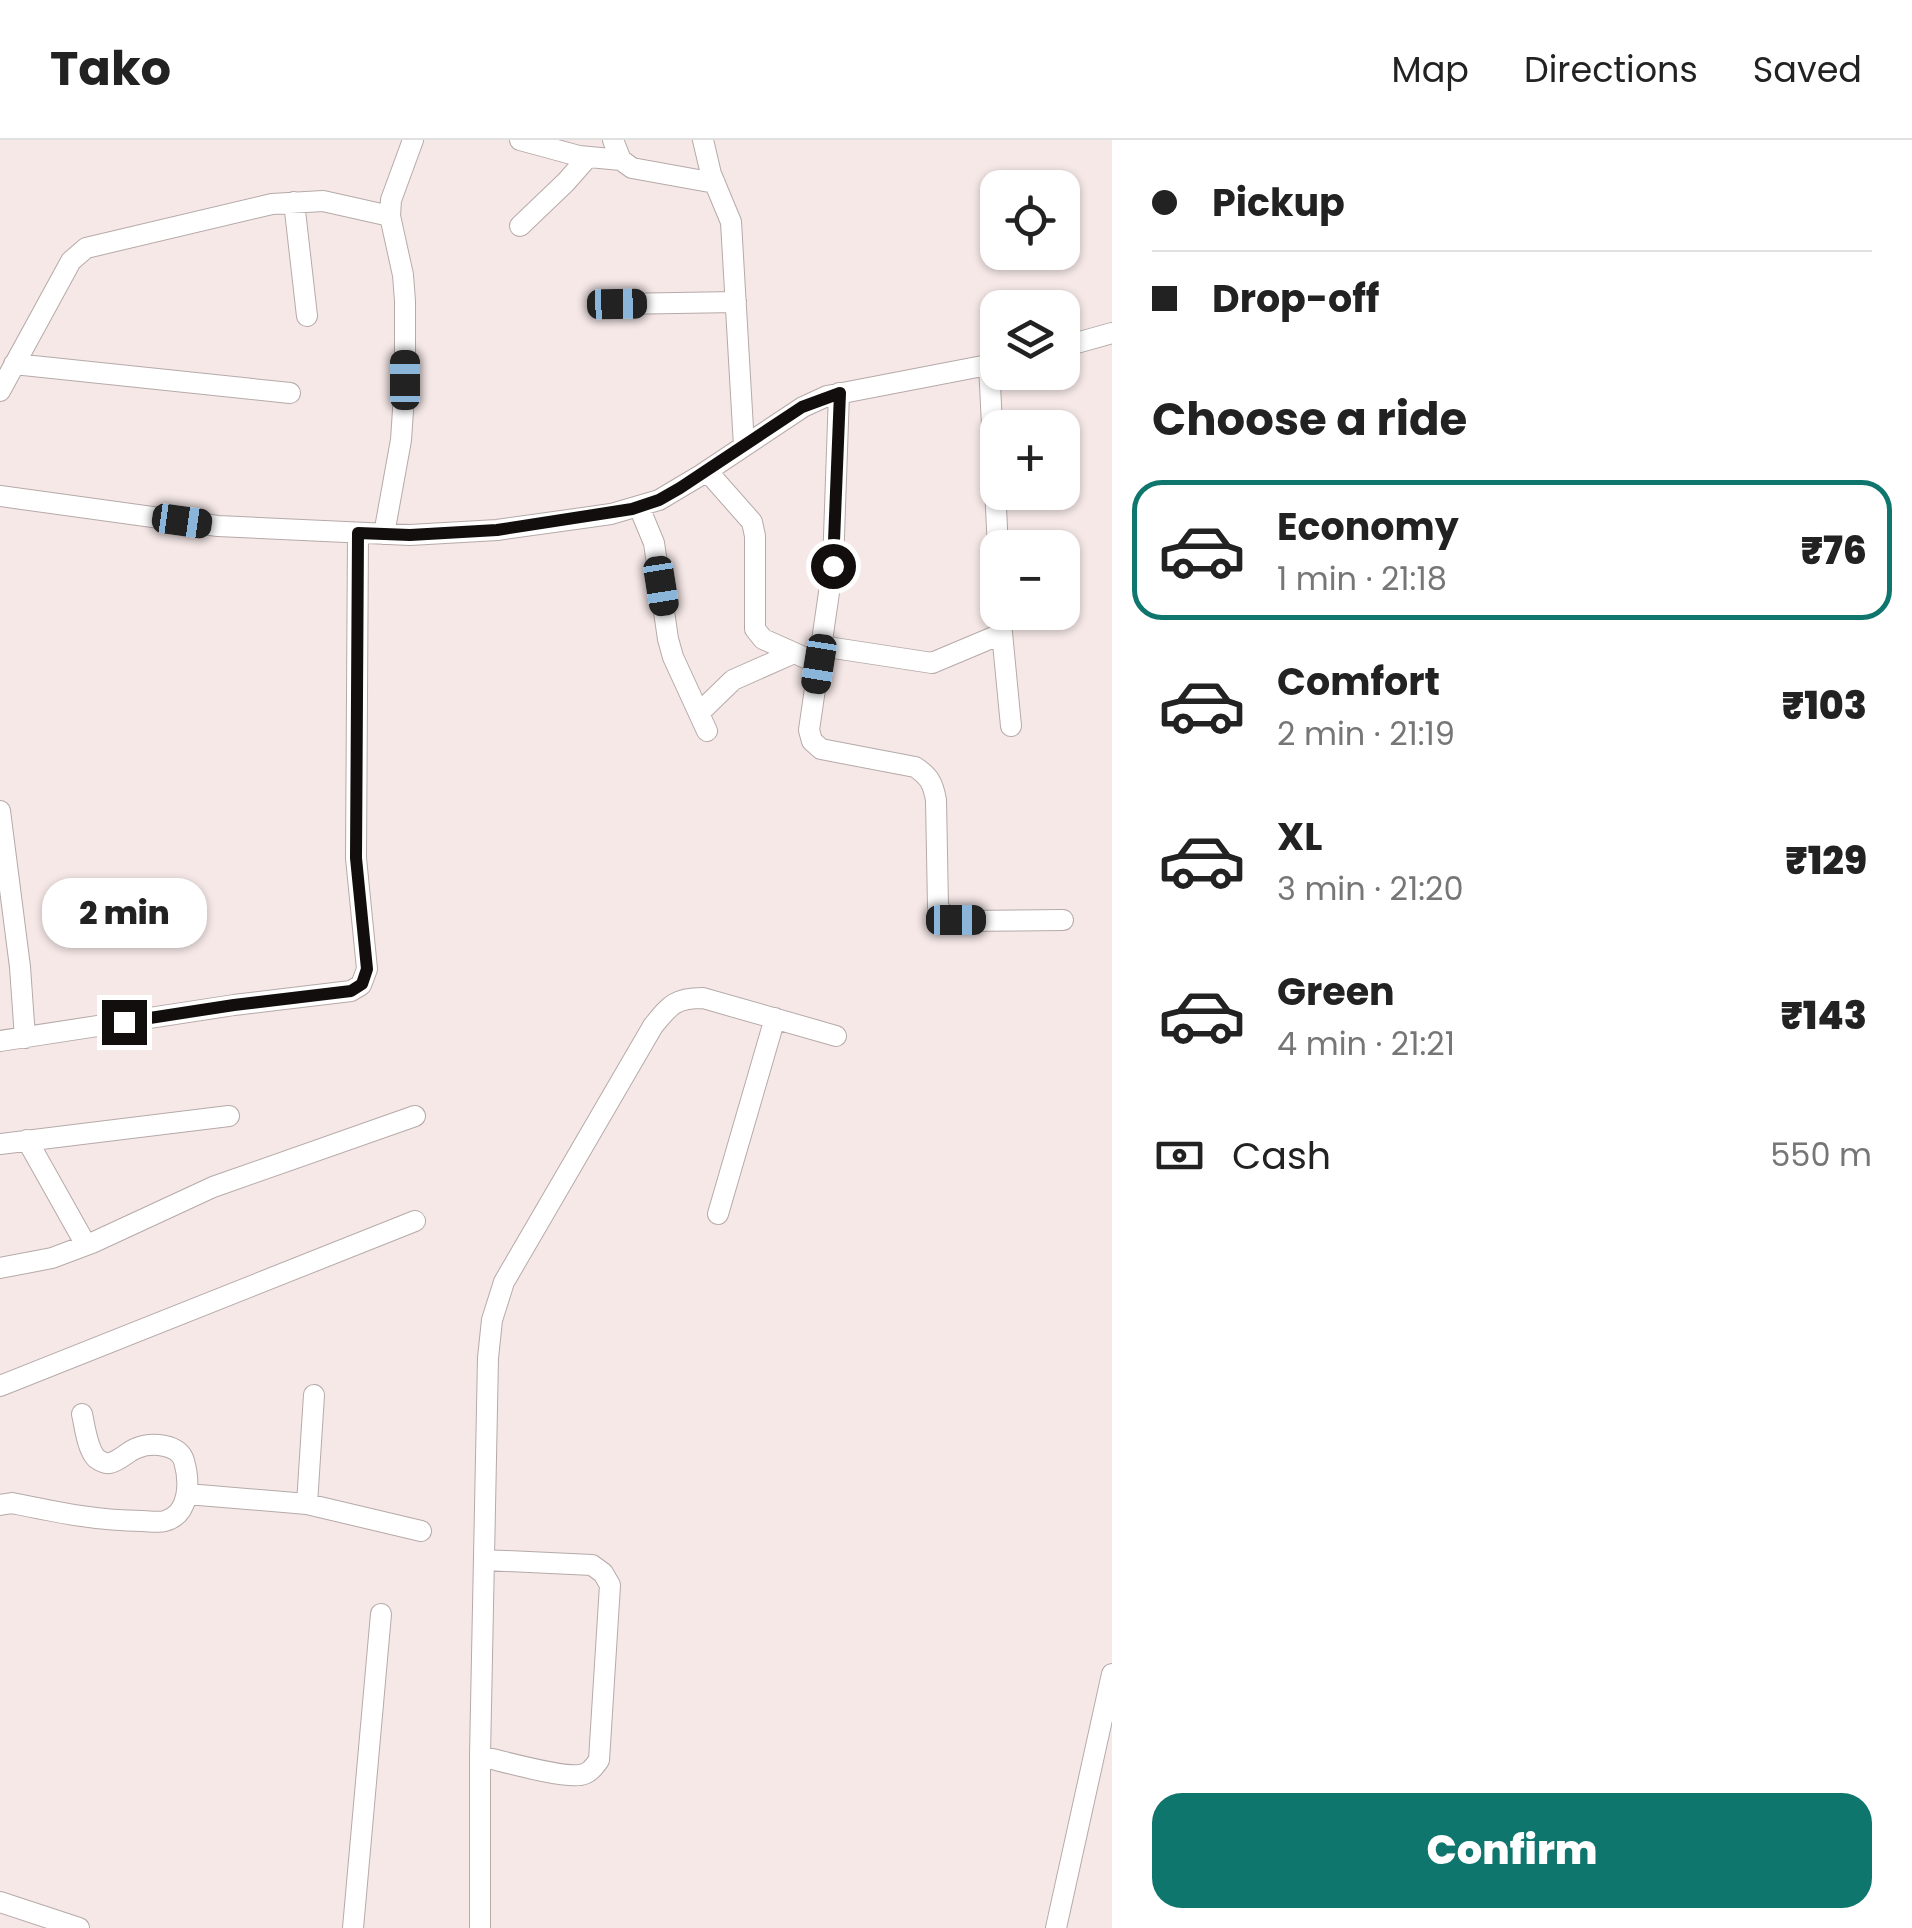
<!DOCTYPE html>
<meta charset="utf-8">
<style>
body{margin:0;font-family:Poppins,sans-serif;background:#f6f6f6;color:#222;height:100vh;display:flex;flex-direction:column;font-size:38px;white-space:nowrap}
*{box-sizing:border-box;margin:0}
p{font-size:32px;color:#767676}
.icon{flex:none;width:55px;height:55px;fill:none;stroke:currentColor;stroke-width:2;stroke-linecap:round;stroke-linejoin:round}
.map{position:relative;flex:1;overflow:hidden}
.panel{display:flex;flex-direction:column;background:#fff;width:800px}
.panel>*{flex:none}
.banner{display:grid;align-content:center;height:220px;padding:0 40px;background:#fff}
.buttons{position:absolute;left:980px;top:30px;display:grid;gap:20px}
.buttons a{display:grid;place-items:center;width:100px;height:100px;border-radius:20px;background:#fff;box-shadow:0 2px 8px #0004;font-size:50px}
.end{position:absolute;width:45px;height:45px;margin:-22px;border:12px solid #120e0e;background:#fff;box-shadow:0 0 0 5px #fff}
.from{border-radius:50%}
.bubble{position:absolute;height:70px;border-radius:30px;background:#fff;box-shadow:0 2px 8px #0004;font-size:32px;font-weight:800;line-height:70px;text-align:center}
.car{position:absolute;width:30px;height:60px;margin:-30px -15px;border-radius:12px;box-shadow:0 0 8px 2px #0007;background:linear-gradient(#222 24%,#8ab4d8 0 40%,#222 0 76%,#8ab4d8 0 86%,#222 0)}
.banner b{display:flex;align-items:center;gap:35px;height:95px;font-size:38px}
.banner b+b{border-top:2px solid #e0e0e0}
.banner i{width:25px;height:25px;background:#222}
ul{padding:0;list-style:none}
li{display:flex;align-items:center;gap:30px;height:140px;margin:0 20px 15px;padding:0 20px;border:5px solid transparent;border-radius:30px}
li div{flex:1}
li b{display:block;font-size:38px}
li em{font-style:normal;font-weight:800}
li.selected{border-color:#0f766e}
li>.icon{width:90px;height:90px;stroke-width:1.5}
h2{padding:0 40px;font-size:45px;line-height:120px}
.pay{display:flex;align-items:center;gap:25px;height:110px;padding:0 40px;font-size:38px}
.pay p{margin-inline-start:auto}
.button{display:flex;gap:20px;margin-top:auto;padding:20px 40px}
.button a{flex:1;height:115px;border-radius:30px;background:#0f766e;color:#fff;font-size:40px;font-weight:800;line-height:115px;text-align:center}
header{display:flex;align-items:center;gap:60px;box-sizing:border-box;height:140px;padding:0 50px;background:#fff;border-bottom:2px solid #e0e0e0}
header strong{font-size:48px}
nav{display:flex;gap:55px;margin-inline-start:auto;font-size:35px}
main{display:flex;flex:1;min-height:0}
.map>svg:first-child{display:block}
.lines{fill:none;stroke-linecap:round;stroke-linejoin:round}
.minor-casing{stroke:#b6aaa9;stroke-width:22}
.minor{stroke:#fff;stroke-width:20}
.route{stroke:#120e0e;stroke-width:12}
</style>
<header>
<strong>Tako</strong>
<nav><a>Map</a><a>Directions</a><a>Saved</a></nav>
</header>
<main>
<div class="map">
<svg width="1112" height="1788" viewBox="0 0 1112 1788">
<rect width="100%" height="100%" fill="#f5e8e7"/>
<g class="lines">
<g class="minor-casing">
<path id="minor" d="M 520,0 L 579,16 L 621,20
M 613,0 L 621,20 L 632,28 L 715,43
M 703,0 L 711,34 L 731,82 L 744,306
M 294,62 L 307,176
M 520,86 L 566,42 L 588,17
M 617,164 L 736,162
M 1062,207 L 1112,193
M 14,224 L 290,253
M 989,224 L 998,409
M 0,251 L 71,121 L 86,108 L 272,64 L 323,61 L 390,76
M 839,253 L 833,425 L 809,590 L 812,601 L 821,609 L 915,627 C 929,636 933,643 936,660 L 938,767 L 945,776 L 956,781 L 1063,780
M 707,331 L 752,382 L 755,396 L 755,489 L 763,499 L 819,524
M 0,356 L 218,386 L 410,395 L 497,390 L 611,374 L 659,360 L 701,335 L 803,267 L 827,256 L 998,223
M 639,367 L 654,403 L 668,499 L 673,517 L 707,591
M 384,394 L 401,300 L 405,240 L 405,161 L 403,135 L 390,76 L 391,60 L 413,0
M 1000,472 L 1011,586
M 821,506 L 932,523 L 1001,494
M 699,573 L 733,540 L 794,513
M 0,671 L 20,827 L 25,898
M 0,901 L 234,865 L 351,851 L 361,845 L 367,829 L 356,718 L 358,393
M 27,1000 L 86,1105
M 0,1004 L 229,976
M 718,1074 L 775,878
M 0,1128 L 52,1118 L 92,1103 L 213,1047 L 415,976
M 0,1246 L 415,1081
M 187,1354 L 307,1364 L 421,1391
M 307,1364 L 314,1255
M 0,1365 L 12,1363 C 56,1372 97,1381 142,1381 C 149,1381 158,1383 165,1381 C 190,1374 190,1342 184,1321 C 179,1304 152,1302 137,1308 C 128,1311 120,1321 110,1323 C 105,1324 100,1321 96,1318 C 87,1308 85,1287 82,1274
M 480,1616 C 502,1621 561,1638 580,1635 C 589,1634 594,1627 599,1620 L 610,1445 L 603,1433 L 592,1425 L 485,1420
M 0,1762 L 79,1788
M 353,1788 L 381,1474
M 480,1788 L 480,1616 L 488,1218 L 492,1180 L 504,1142 L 653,886 C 670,865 675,858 703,858 L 836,896
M 1056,1788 L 1112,1534"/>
</g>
<use href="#minor" class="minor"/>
</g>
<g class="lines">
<path class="route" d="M 124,882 L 234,865 L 351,851 L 362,844 L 367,829 L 356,718 L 358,393 L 410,395 L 497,390 L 632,369 L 659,360 L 680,348 L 802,267 L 840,253 L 833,426"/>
</g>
</svg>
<div class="buttons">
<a><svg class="icon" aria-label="locate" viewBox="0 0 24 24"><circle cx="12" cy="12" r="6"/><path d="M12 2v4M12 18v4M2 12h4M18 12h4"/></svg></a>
<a><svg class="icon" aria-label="layers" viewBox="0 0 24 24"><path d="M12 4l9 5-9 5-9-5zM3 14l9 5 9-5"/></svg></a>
<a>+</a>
<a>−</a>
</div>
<i class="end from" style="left:833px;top:426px"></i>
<i class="end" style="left:124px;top:882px"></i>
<div class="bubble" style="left:42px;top:738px;width:165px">2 min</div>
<i class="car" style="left:617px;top:164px;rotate:89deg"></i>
<i class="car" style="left:405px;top:240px;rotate:0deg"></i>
<i class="car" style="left:182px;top:381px;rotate:98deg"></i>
<i class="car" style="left:661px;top:446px;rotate:171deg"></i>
<i class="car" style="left:819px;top:524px;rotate:189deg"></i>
<i class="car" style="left:956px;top:780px;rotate:90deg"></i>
</div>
<section class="panel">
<div class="banner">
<b><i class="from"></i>Pickup</b>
<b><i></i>Drop-off</b>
</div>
<h2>Choose a ride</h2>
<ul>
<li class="selected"><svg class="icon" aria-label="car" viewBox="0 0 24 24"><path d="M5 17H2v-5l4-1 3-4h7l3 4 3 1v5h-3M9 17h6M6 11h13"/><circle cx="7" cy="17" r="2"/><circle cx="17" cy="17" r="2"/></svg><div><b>Economy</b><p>1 min · 21:18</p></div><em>₹76</em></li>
<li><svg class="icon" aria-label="car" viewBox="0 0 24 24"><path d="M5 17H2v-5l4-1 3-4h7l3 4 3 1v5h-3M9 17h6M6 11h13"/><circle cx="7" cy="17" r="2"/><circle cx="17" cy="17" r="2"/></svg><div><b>Comfort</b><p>2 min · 21:19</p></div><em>₹103</em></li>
<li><svg class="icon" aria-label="car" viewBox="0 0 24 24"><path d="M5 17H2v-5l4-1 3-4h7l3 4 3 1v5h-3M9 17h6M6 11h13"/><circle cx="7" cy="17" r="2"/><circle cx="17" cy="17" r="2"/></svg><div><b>XL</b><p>3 min · 21:20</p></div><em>₹129</em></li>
<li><svg class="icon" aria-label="car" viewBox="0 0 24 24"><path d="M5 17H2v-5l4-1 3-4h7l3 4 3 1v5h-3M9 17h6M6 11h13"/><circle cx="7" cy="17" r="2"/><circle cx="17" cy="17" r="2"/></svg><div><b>Green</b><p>4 min · 21:21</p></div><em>₹143</em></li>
</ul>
<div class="pay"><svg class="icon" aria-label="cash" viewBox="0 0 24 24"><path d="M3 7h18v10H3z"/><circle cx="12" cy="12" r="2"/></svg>Cash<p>550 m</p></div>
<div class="button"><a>Confirm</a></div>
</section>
</main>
